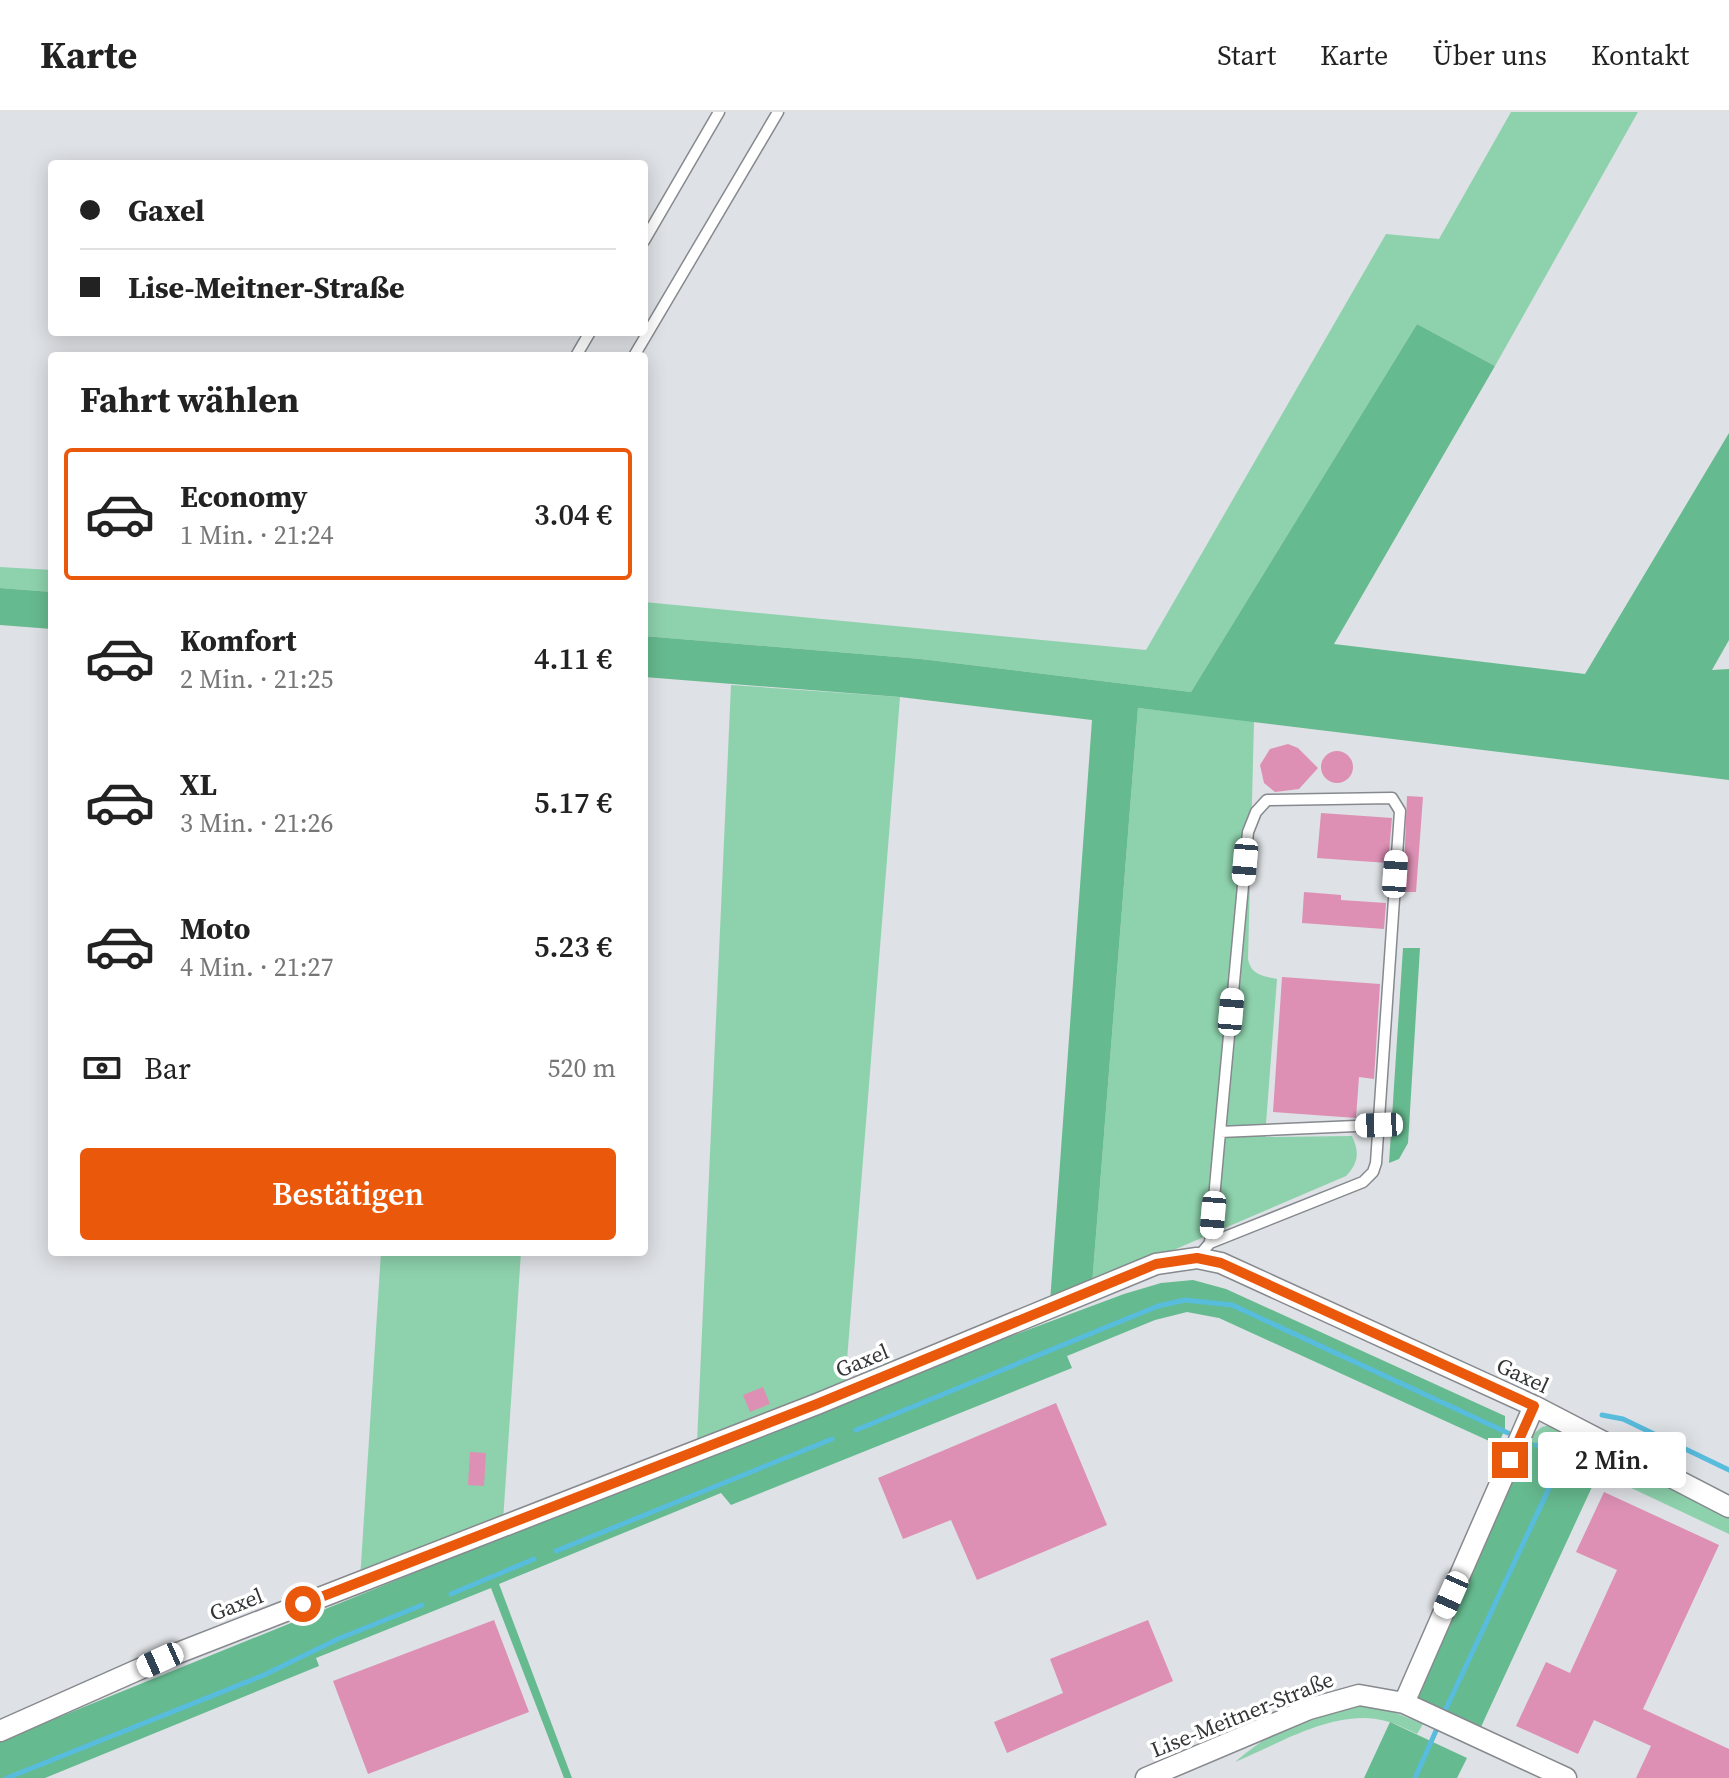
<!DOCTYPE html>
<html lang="de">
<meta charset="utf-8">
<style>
body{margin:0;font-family:"Source Serif 4",serif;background:#f2f2f2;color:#222;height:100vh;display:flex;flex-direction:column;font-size:30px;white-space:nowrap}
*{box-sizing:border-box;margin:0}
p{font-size:26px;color:#767676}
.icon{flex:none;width:44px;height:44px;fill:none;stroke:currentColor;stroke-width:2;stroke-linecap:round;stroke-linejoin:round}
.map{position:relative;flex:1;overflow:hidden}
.panel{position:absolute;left:48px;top:240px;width:600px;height:904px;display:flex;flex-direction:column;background:#fff;border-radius:8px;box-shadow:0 4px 20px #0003}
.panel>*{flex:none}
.guide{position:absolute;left:48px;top:48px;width:600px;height:176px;border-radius:8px;box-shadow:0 4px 20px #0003;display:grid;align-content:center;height:176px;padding:0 32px;background:#fff}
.end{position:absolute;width:36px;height:36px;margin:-18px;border:10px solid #ea580c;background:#fff;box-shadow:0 0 0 4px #fff}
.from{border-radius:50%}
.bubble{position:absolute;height:56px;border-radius:8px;background:#fff;box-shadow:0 4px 20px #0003;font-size:26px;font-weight:600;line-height:56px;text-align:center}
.car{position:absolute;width:24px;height:48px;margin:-24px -12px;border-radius:10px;box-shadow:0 0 6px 2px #0007;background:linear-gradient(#fff 24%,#345 0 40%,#fff 0 76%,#345 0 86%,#fff 0)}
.guide b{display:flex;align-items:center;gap:28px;height:76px;font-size:30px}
.guide b+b{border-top:2px solid #e0e0e0}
.guide i{width:20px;height:20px;background:#222}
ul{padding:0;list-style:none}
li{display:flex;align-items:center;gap:24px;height:132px;margin:0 16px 12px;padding:0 16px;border:4px solid transparent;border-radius:8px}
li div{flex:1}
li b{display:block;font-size:30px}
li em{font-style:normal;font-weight:600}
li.selected{border-color:#ea580c}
li>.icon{width:72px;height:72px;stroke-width:1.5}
h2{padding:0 32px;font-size:36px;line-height:96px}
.pay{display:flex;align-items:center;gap:20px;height:88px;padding:0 32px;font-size:30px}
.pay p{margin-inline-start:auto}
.action{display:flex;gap:16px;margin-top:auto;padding:16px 32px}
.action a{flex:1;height:92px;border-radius:8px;background:#ea580c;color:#fff;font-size:32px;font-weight:600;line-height:92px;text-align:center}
header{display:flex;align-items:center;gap:48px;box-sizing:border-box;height:112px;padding:0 40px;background:#fff;border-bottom:2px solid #e0e0e0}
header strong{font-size:38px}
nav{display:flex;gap:44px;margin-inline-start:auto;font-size:28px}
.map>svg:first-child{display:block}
.green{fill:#8ed2ad}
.forest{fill:#66ba8f}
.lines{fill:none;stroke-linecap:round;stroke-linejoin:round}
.stream{stroke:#58bcdd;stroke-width:5}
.building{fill:#dd90b4}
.lane-casing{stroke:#86898d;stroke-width:13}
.street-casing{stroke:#86898d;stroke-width:23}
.lane{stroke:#fff;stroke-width:10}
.street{stroke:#fff;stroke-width:20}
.route{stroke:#ea580c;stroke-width:10}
.labels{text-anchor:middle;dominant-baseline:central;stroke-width:7;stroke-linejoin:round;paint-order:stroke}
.street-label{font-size:22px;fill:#343537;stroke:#fff}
</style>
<header>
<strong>Karte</strong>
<nav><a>Start</a><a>Karte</a><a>Über uns</a><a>Kontakt</a></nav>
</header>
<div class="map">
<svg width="1729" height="1666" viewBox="0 0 1729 1666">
<rect width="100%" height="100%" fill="#dee1e5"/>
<path class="green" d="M 1511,0 L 1638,0 L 1495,254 L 1417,212 L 1191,580 L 921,547 L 644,524 L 644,490 L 1146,538 L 1386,122 L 1439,127 Z
M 0,455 L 52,458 L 52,480 L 0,476 Z
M 731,573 L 900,585 L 845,1273 L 697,1331 Z
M 1138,596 L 1254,609 L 1248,847 C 1251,863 1263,864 1277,867 L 1265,1025 L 1352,1024 C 1360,1041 1358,1051 1346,1064 L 1092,1173 Z
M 381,1140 L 521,1140 L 503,1409 L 360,1468 Z
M 1554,1312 L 1729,1401 L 1729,1422 L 1527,1327 L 1542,1315 Z
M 1359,1593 L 1386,1597 L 1423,1612 L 1417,1622 C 1408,1618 1399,1613 1389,1610 C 1339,1594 1281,1631 1235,1650 C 1274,1616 1309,1604 1359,1593 Z"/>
<path class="forest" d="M 1417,212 L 1495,254 L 1334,532 L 1585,562 L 1729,321 L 1729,528 L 1712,558 L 1729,557 L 1729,668 L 1138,596 L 1092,1173 L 1050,1190 L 1092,608 L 900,585 L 644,565 L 644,524 L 921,547 L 1191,580 Z
M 0,476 L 52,480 L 52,517 L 0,513 Z
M 1403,836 L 1420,836 L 1408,1031 L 1399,1047 L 1389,1051 Z
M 1193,1168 L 1226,1177 L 1505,1304 L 1505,1317 L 1498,1333 L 1219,1206 L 1187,1200 L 1155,1208 L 1067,1244 L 1072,1256 L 731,1393 L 721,1381 L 499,1472 L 572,1666 L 564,1666 L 491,1476 L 316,1546 L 319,1554 L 45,1666 L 0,1666 L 0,1629 L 835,1290 L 1124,1182 L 1161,1171 Z
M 1527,1327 L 1598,1362 L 1480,1617 L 1418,1587 Z
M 1390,1610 L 1467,1646 L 1457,1666 L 1364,1666 Z"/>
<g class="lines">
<path class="stream" d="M 1602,1303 L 1623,1307 L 1729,1358
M 856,1318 L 1158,1194 L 1185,1188 L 1232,1193 L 1508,1321
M 1536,1333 L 1564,1343
M 556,1439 L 832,1327
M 451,1482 L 534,1447
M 1443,1603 L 1571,1329
M 7,1666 L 264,1563 L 338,1527 L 422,1493
M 1415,1666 L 1439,1612"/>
</g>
<path class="building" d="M 1288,632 L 1298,636 L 1318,656 L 1299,677 L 1275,680 L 1264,671 L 1260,653 L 1270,637 Z
M1321 655a16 16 0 1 1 32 0a16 16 0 1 1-32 0Z
M 1407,684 L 1423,685 L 1416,780 L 1403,780 Z
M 1321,701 L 1392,706 L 1388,751 L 1317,746 Z
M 1304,780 L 1341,783 L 1341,788 L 1386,791 L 1384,817 L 1302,811 Z
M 1282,865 L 1380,872 L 1374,967 L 1359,965 L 1356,1006 L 1273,1000 Z
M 763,1275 L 770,1292 L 750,1300 L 743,1283 Z
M 1056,1291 L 1107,1413 L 977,1468 L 951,1408 L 903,1427 L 878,1366 Z
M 470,1340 L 486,1341 L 484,1374 L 468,1373 Z
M 1604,1380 L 1719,1433 L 1643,1597 L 1729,1637 L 1729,1666 L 1636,1666 L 1651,1634 L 1594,1608 L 1578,1642 L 1516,1614 L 1546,1550 L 1570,1561 L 1617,1458 L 1576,1440 Z
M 494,1508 L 529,1600 L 368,1662 L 333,1569 Z
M 1148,1508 L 1173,1569 L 1007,1641 L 994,1610 L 1063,1581 L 1050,1547 Z"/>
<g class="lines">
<g class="lane-casing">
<path id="lane" d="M 644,129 L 719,0
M 576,244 L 590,220
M 634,244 L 778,0
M 1210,1131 L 1220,1020 L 1379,1013
M 1197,1146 L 1210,1131 L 1363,1070 L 1373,1060 L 1376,1051 L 1400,699 L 1392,686 L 1267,688 L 1256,700 L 1248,720 L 1220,1020"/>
</g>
<g class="street-casing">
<path id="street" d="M 1404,1591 L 1534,1294
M 0,1619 L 160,1548 L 817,1292 L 1156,1152 L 1197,1146 L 1221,1151 L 1534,1294 L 1729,1395
M 1146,1666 L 1309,1597 L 1359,1583 L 1404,1591 L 1566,1666"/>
</g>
<use href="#lane" class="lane"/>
<use href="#street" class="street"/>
</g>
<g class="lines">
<path class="route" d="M 303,1492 L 817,1292 L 1156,1152 L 1197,1146 L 1221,1151 L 1534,1294 L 1510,1348"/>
</g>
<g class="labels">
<g class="street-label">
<text transform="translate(862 1248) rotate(-22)">Gaxel</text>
<text transform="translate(1523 1263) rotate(25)">Gaxel</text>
<text transform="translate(236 1492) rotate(-21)">Gaxel</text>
<text transform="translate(1242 1602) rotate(-22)">Lise-Meitner-Straße</text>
</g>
</g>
</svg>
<i class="end from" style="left:303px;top:1492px"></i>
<i class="end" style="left:1510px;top:1348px"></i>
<div class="bubble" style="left:1538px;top:1320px;width:148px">2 Min.</div>
<i class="car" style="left:1245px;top:750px;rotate:185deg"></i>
<i class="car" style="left:1395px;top:762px;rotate:4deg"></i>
<i class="car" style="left:1231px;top:900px;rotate:5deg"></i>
<i class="car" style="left:1379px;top:1013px;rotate:268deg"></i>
<i class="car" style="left:1213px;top:1103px;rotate:185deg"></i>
<i class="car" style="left:1451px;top:1483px;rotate:204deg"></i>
<i class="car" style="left:160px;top:1548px;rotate:246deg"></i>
<div class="guide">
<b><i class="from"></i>Gaxel</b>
<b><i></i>Lise-Meitner-Straße</b>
</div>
<section class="panel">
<h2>Fahrt wählen</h2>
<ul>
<li class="selected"><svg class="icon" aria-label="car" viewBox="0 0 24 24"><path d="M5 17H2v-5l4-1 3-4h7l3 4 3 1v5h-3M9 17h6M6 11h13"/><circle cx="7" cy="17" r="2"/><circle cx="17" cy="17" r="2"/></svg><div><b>Economy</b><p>1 Min. · 21:24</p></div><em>3.04 €</em></li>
<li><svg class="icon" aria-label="car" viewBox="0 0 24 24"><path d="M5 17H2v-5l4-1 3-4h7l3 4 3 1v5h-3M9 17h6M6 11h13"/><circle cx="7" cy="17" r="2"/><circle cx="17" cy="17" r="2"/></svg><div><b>Komfort</b><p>2 Min. · 21:25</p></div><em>4.11 €</em></li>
<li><svg class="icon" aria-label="car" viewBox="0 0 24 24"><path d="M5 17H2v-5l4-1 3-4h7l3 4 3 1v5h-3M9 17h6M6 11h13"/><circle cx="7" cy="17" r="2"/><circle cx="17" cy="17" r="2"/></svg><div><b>XL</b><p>3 Min. · 21:26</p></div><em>5.17 €</em></li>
<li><svg class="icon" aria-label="car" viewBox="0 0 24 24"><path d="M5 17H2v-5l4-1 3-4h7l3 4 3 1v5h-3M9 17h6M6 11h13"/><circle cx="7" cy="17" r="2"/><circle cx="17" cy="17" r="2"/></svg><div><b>Moto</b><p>4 Min. · 21:27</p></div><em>5.23 €</em></li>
</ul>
<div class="pay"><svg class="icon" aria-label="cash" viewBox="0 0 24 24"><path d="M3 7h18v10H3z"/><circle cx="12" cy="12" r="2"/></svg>Bar<p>520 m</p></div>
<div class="action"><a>Bestätigen</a></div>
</section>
</div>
